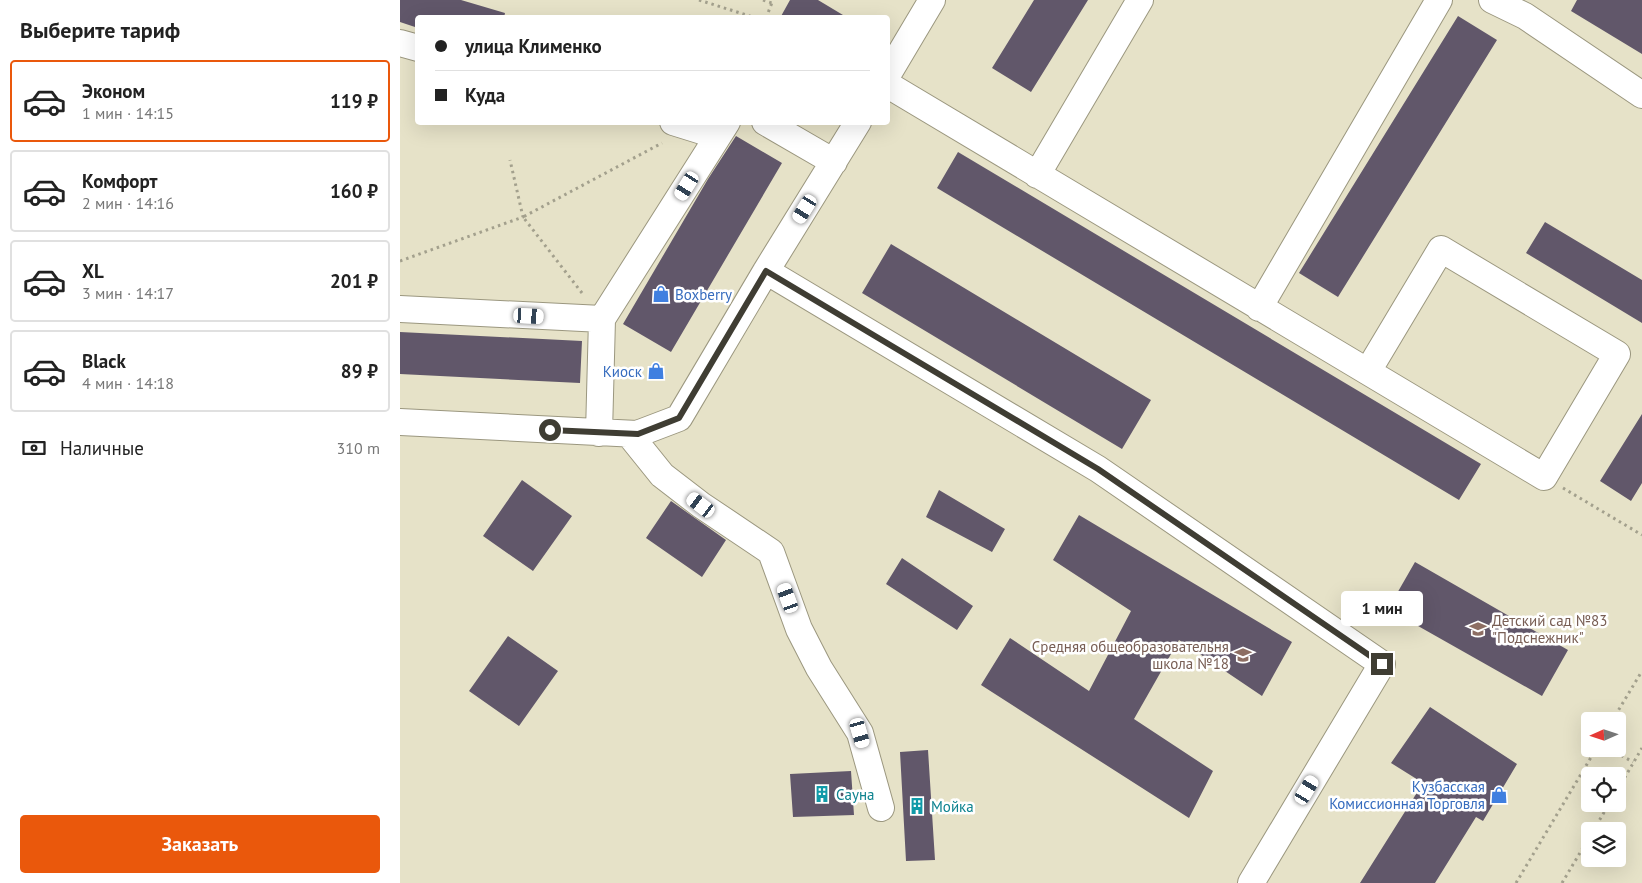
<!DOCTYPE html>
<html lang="ru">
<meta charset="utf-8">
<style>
body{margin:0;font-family:"PT Sans",sans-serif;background:#f6f6f6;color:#222;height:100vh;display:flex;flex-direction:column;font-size:19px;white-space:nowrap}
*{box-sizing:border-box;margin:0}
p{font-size:16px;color:#767676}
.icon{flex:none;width:28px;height:28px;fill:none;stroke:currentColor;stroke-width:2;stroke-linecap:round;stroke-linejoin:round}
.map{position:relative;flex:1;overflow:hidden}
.details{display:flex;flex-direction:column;background:#fff;width:400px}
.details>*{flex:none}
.top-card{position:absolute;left:15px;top:15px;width:475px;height:110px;border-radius:5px;box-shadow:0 5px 20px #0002;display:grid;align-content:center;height:110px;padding:0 20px;background:#fff}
.needle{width:32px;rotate:267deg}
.buttons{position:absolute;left:1181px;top:712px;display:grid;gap:10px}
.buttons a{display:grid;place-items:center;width:45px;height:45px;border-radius:5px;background:#fff;box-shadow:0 5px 20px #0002;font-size:25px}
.end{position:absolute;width:22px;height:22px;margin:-11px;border:6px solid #3f3d33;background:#fff;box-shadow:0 0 0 2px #fff}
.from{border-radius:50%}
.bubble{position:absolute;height:35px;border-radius:5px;background:#fff;box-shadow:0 5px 20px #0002;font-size:16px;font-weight:700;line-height:35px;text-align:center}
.car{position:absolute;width:15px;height:30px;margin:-15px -8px;border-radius:6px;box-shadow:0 0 4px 1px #0007;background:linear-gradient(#fff 24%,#345 0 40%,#fff 0 76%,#345 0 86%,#fff 0)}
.top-card b{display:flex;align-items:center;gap:18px;height:48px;font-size:19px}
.top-card b+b{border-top:1px solid #e0e0e0}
.top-card i{width:12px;height:12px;background:#222}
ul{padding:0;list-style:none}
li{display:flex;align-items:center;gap:15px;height:82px;margin:0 10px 8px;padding:0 10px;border:2px solid #e0e0e0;border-radius:5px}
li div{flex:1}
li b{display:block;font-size:19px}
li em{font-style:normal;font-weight:700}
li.current{border-color:#ea580c}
li>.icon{width:45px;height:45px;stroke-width:1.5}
h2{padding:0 20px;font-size:22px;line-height:60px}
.pay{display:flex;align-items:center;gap:12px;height:55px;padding:0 20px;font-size:19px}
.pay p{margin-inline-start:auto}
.action{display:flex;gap:10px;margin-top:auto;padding:10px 20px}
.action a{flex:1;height:58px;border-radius:5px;background:#ea580c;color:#fff;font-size:20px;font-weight:700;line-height:58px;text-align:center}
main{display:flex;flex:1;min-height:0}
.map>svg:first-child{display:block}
.building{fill:#61576a}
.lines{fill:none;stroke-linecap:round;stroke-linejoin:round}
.minor-casing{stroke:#9b977f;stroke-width:28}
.path{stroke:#a3a08d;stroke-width:3;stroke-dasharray:2.5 4;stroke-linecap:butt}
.minor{stroke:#fff;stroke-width:26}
.route{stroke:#3f3d33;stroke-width:6}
.labels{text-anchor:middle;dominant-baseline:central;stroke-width:5;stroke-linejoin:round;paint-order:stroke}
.shop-label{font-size:15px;fill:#366cbe;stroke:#fff;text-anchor:end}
.education-label{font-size:15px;fill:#785e54;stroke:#fff;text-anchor:start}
.culture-label{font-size:15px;fill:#0d838f;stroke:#fff;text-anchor:start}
</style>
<main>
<section class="details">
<h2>Выберите тариф</h2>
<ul>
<li class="current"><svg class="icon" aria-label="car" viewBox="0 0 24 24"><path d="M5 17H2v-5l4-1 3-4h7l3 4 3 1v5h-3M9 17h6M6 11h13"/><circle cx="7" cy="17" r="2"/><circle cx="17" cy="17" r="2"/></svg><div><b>Эконом</b><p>1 мин · 14:15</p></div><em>119 ₽</em></li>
<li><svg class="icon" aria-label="car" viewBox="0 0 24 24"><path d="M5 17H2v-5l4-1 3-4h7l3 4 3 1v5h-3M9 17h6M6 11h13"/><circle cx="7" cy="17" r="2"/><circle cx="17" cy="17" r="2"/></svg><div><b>Комфорт</b><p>2 мин · 14:16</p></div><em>160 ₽</em></li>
<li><svg class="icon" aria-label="car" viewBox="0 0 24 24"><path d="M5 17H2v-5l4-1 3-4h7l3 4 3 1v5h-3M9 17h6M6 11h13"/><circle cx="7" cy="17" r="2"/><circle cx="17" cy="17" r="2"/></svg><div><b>XL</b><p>3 мин · 14:17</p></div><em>201 ₽</em></li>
<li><svg class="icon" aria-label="car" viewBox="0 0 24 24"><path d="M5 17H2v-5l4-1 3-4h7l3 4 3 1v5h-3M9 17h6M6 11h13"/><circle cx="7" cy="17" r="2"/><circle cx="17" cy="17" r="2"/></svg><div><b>Black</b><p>4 мин · 14:18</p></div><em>89 ₽</em></li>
</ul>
<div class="pay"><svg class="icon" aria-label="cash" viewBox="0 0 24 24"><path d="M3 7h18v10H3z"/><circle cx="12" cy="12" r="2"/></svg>Наличные<p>310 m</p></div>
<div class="action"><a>Заказать</a></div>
</section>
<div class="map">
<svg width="1242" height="883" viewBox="0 0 1242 883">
<rect width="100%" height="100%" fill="#e6e2c8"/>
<path class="building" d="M 0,0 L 61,0 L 105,13 L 104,18 L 18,18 L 18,28 L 0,22 Z
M 390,0 L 418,0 L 448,18 L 380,18 Z
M 634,0 L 688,0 L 631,92 L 592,68 Z
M 1177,0 L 1242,0 L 1242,54 L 1171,11 Z
M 1058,16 L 1097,40 L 938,297 L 899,273 Z
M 336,136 L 382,163 L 271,352 L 223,324 L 308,179 Z
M 558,152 L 1081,464 L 1059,500 L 537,188 Z
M 1145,222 L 1242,280 L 1242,323 L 1126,253 Z
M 491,244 L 751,400 L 722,449 L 462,293 Z
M 0,332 L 182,341 L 180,383 L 0,374 Z
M 1242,414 L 1242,483 L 1231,501 L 1200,481 Z
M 122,480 L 172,516 L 133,571 L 83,536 Z
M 539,490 L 605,529 L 592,552 L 526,517 Z
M 271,501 L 326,540 L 302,577 L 246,538 Z
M 679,515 L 892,642 L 862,696 L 779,640 L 734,719 L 813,771 L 789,818 L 581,685 L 610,638 L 689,691 L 731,611 L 653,560 Z
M 502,558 L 573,606 L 557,630 L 486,584 Z
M 1015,562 L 1168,650 L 1142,696 L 988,609 Z
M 108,636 L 158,671 L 119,726 L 69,691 Z
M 1030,707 L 1117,764 L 1083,821 L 1076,817 L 1035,883 L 960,883 L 1023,783 L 991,763 Z
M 528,750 L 535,860 L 506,861 L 500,752 Z
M 451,771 L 454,815 L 393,817 L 390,774 Z"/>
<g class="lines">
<g class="minor-casing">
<path id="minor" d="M 1092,0 L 1125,16 L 1242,95
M 0,43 L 18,48
M 488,74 L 532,0
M 488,85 L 1144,477 L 1217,354 L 1041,249 L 968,371
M 273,122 L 318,136
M 365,122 L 434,162
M 637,175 L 740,0
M 366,271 L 698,469 L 982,664 L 851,883
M 859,308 L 1039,0
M 0,309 L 202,319 L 327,122
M 0,422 L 237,434 L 279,418 L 366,271 L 458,122
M 199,433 L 202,319
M 229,434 L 262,475 L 301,505 L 371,552 L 399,629 L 419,668 L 460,733 L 481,808"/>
</g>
<path class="path" d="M 299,0 L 356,18
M 363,0 L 372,3
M 366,18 L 373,0
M 0,261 L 123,217 L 110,160
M 182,293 L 123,217 L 262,143
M 1163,488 L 1242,535
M 1212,721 L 1242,671
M 1210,749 L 1233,762
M 1218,789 L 1242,748
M 1193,831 L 1209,804
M 1116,883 L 1196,749
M 1162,883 L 1190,836"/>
<use href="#minor" class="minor"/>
</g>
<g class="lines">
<path class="route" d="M 150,430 L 238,434 L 279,418 L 366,271 L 698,469 L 982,664"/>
</g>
<defs>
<g id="shop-bare" transform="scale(1.35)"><path d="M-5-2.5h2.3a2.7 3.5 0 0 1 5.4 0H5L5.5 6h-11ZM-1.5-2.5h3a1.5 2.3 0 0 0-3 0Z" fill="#3f7fe0" stroke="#fff" stroke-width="2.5" paint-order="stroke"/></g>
<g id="school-bare" transform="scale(1.35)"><path d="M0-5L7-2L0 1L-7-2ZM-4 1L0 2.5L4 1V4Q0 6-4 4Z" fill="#8d6e63" stroke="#fff" stroke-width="2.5" paint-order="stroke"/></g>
<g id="building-bare" transform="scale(1.35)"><path d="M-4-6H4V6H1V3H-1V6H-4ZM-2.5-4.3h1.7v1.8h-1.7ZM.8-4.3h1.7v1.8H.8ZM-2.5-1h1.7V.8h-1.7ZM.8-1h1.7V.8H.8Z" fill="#0f9aa8" stroke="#fff" stroke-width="2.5" paint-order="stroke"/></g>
</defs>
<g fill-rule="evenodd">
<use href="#shop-bare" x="261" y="294"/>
<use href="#shop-bare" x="256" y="371"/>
<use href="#school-bare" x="1078" y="629"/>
<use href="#school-bare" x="843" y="655"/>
<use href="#building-bare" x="422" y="794"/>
<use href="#shop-bare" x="1099" y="795"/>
<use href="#building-bare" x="517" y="806"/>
</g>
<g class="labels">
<g class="shop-label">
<text x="275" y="294" text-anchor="start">Boxberry</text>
<text x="242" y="371">Киоск</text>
<text x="1085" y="786">Кузбасская<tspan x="1085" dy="17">Комиссионная Торговля</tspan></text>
</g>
<g class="education-label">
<text x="1092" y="620">Детский сад №83<tspan x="1092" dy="17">"Подснежник"</tspan></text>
<text x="829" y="646" text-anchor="end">Средняя общеобразовательня<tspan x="829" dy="17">школа №18</tspan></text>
</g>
<g class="culture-label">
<text x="436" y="794">Сауна</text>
<text x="531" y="806">Мойка</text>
</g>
</g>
</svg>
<div class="buttons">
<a><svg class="needle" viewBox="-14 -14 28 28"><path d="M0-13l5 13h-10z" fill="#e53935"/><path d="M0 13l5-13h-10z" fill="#767676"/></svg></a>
<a><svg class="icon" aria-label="locate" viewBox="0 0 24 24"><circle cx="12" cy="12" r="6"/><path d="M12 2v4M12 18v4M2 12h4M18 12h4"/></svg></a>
<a><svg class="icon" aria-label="layers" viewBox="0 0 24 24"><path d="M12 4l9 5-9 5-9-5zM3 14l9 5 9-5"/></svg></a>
</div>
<i class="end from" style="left:150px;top:430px"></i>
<i class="end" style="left:982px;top:664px"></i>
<div class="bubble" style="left:941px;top:591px;width:82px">1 мин</div>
<i class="car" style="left:287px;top:186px;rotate:212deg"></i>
<i class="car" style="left:405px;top:209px;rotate:212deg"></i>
<i class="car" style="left:129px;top:316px;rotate:93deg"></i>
<i class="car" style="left:301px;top:505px;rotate:307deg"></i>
<i class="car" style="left:388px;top:598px;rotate:340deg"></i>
<i class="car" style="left:460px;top:733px;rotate:164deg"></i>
<i class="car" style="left:907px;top:790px;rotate:31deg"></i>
<div class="top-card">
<b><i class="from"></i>улица Клименко</b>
<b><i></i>Куда</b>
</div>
</div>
</main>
